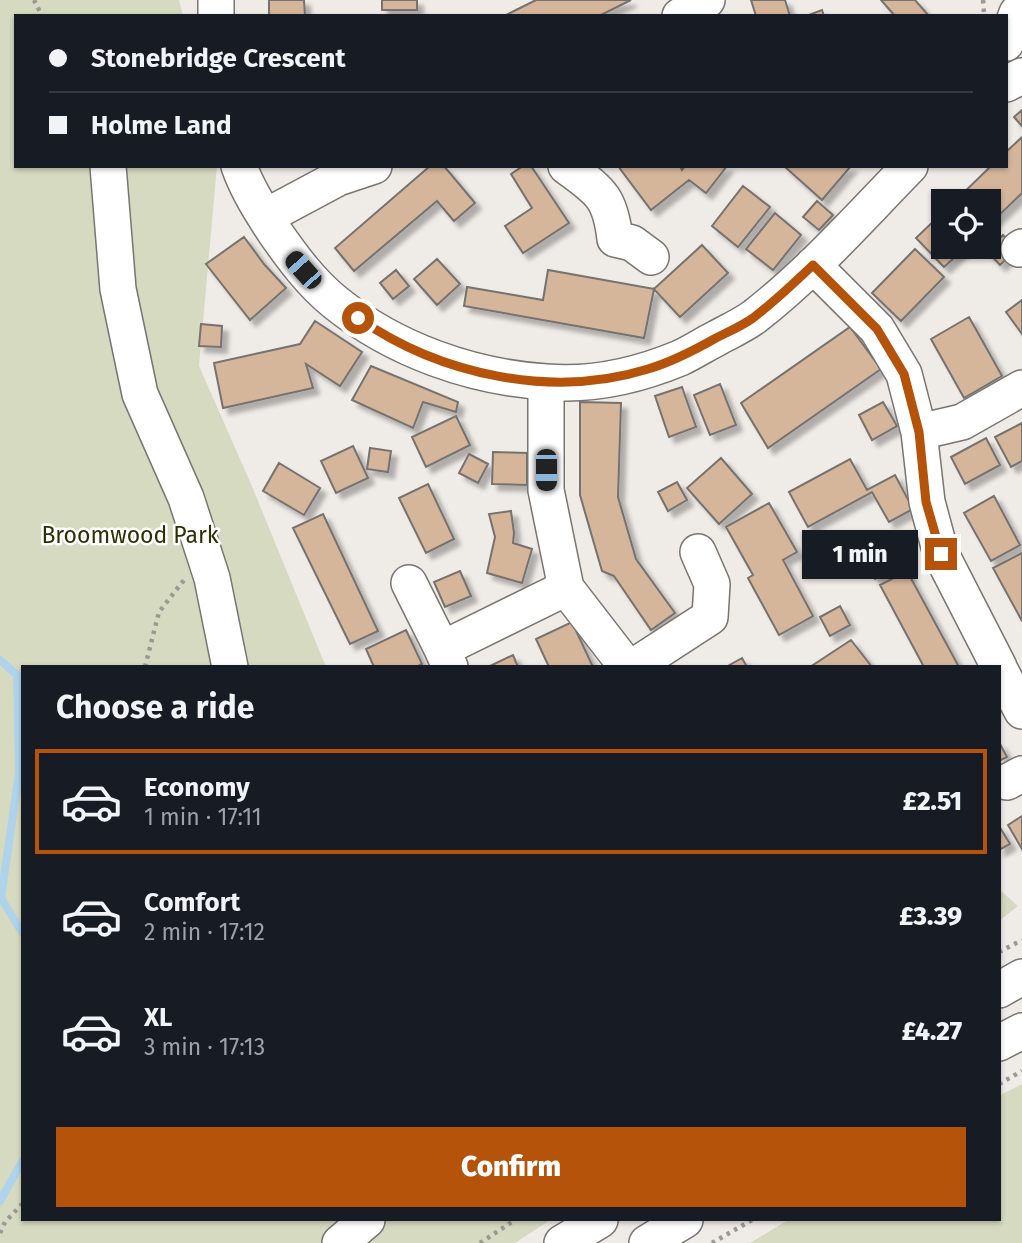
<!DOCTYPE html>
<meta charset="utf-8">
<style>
body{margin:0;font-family:"Fira Sans",sans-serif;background:#20242c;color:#f1f3f6;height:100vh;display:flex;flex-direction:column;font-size:26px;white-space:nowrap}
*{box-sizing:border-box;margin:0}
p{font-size:23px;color:#9ea1a6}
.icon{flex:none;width:38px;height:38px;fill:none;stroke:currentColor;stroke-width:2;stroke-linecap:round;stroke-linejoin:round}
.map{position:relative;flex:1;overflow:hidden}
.drawer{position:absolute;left:21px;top:665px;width:980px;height:556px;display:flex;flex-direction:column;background:#171b24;border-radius:0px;box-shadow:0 2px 5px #0004}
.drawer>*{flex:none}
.hud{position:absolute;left:14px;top:14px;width:994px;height:154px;border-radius:0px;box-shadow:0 2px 5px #0004;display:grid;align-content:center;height:154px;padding:0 35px;background:#171b24}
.controls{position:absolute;left:931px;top:189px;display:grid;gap:14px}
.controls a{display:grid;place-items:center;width:70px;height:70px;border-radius:0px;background:#171b24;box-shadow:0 2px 5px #0004;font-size:35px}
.end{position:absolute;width:32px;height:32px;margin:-16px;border:9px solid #b45309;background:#fff;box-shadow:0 0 0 4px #fff}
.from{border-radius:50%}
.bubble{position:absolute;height:49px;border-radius:0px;background:#171b24;box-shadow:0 2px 5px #0004;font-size:23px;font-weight:800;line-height:49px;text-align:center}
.car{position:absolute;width:21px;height:42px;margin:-21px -10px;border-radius:9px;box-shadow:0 0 5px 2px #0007;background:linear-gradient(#222 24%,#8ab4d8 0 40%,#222 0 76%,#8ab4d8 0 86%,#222 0)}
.hud b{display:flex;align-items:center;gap:24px;height:66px;font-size:26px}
.hud b+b{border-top:2px solid #363941}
.hud i{width:18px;height:18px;background:#f1f3f6}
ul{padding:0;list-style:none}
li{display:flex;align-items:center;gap:21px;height:105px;margin:0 14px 10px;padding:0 21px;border:4px solid transparent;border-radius:0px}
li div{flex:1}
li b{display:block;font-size:26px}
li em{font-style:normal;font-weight:800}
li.active{border-color:#b45309}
li>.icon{width:63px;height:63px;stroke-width:1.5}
h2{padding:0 35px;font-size:32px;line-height:84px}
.primary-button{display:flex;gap:14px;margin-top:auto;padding:14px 35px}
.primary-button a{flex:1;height:80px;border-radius:0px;background:#b45309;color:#fff;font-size:28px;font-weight:800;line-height:80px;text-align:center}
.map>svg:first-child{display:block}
.green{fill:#d6dac0}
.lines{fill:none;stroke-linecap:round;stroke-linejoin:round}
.stream{stroke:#afd3eb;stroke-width:8}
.building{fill:#d5b69b;stroke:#76726f;stroke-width:2;filter:url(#shadow)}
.minor-casing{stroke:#787572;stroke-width:38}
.path{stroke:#9b9995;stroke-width:4.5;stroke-dasharray:3.5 5;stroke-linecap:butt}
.minor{stroke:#fff;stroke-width:35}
.route{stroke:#b45309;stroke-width:9}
.labels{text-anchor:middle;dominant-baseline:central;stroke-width:5;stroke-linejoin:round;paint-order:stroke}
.park-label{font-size:23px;fill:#2d3102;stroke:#fff}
</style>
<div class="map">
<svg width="1022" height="1243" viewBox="0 0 1022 1243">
<defs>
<filter id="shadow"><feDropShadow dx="6" dy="6" stdDeviation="2" flood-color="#0004"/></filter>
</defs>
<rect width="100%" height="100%" fill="#efebe7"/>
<path class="green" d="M 0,0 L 179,0 L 183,16 L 16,16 L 16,166 L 217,166 L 199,366 L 251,484 L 326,667 L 23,667 L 23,1220 L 550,1220 L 515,1243 L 0,1243 Z
M 999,889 L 1018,906 L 999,921 Z
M 1022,1084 L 1022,1243 L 750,1243 L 788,1220 L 999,1220 L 999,1096 Z"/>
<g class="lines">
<path class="stream" d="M 0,660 L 17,675 L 19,773 L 1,898 L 23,934
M 0,1201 L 23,1160"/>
</g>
<path class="building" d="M 269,0 L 304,0 L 305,16 L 269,16 Z
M 382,0 L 417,0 L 417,10 L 382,10 Z
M 536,0 L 631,0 L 599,16 L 504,16 Z
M 751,0 L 785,0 L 790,16 L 756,16 Z
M 881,0 L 915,0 L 929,16 L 895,16 Z
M 822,10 L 824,16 L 806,16 Z
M 1022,110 L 1022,126 L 1014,117 Z
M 1022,137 L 1022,193 L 989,225 L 989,201 L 955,201 L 991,166 L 1006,166 L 1006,152 Z
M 430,166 L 444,166 L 475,203 L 454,221 L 437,201 L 354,271 L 335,248 Z
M 523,166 L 531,166 L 569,223 L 523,253 L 505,226 L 532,208 L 511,174 Z
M 618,166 L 680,166 L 682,170 L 685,166 L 727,166 L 706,193 L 689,180 L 651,210 Z
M 784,166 L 851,166 L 822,200 Z
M 743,186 L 770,207 L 738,247 L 712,226 Z
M 817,201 L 833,215 L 819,230 L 803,217 Z
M 943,212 L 943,247 L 966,247 L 944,267 L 916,238 Z
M 775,213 L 801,235 L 773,270 L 746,249 Z
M 1003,235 L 1016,249 L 1000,265 L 987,251 Z
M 244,237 L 264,264 L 286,288 L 250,320 L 206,264 Z
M 702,245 L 728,273 L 680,317 L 654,289 L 644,338 L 464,306 L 467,287 L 543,300 L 548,270 L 654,289 Z
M 915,249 L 944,277 L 901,321 L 872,293 Z
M 437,259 L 460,284 L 437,305 L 414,279 Z
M 396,270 L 409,286 L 393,299 L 380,283 Z
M 1022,300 L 1022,334 L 1006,312 Z
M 969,317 L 1002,376 L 964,398 L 931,339 Z
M 315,321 L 362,352 L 340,386 L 306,364 L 313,388 L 223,408 L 214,363 L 300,344 Z
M 201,324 L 222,326 L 221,347 L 199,346 Z
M 850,327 L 881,369 L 768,448 L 741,403 Z
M 371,366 L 458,402 L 456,412 L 423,402 L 413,428 L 352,400 Z
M 720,384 L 736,425 L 710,435 L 694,395 Z
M 682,387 L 696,427 L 669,437 L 655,396 Z
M 580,402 L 621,403 L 618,497 L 636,559 L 675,613 L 651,630 L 614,576 L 602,571 L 580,495 Z
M 883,402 L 897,426 L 872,440 L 859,415 Z
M 456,416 L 470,445 L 426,467 L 412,437 Z
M 1022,423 L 1022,461 L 1011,467 L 995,437 Z
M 986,438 L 1000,465 L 965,484 L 951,457 Z
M 353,446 L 368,478 L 336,493 L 321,461 Z
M 370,448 L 391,451 L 388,472 L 367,469 Z
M 493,452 L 527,453 L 527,485 L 492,484 Z
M 469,454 L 488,464 L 478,483 L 459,473 Z
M 721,458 L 752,494 L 719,524 L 687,488 Z
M 850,459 L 867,490 L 895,475 L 913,509 L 889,522 L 872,492 L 808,527 L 789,492 Z
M 279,463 L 320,488 L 304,515 L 263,491 Z
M 677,482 L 687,500 L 668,511 L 658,492 Z
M 428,484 L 454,539 L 426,553 L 399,498 Z
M 994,496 L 1020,545 L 991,561 L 964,513 Z
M 769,503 L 797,552 L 783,560 L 813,616 L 779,635 L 748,578 L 753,575 L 726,527 Z
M 511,511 L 514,533 L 513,543 L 532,549 L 522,583 L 487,573 L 495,537 L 489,514 Z
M 323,514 L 378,631 L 350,644 L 293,528 Z
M 891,539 L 904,563 L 875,579 L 861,555 Z
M 1022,553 L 1022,621 L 993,568 Z
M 460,571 L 471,596 L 445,607 L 434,582 Z
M 907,571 L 959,667 L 924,667 L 880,585 Z
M 840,606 L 850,625 L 830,636 L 820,617 Z
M 572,622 L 593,667 L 549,667 L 536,639 Z
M 406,630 L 422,664 L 416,667 L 374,667 L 366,649 Z
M 851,640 L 872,667 L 810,667 Z
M 513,655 L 518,667 L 488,667 Z
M 742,658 L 747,667 L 726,667 Z
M 999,742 L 1007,757 L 999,761 Z
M 1022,816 L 1022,849 L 1008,825 Z
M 999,826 L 1010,844 L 999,850 Z"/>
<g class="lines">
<g class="minor-casing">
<path id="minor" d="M 216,0 L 216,16
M 680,16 L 707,0
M 1006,43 L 1017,13
M 1006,84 L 1022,76
M 108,166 L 118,289 L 140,394 L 186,498 L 212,578 L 230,667
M 239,166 C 247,189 261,211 274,231 C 292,257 311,283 336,303 C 395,350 471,377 546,382 C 591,386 639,375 680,358 C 693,352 705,344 717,338 C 730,331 743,325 754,317 C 811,273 860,217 910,166
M 566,166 C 599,191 610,195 615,239 L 632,243 L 651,257
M 265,217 L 338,178 L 374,166
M 1019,249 L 1022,247
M 813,265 L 877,329 L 904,374 L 919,432 L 927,502 L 941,554 L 999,667
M 546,382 L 546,490 L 566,588 L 627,667
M 919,432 L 962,422 L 1022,388
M 409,583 L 442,649
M 450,667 L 442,649 L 566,588
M 633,667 L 710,617 L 712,584 L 698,552
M 999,668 L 1022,711
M 1007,782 L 1022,774
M 999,990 L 1022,977
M 999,1043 L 1022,1031
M 340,1243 L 367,1220
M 562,1243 L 600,1220
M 647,1243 L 685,1220"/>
</g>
<path class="path" d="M 34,0 L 42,16
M 983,0 L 984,13
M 145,667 L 159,612 L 184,580
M 999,952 L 1022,940
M 999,1084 L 1022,1071
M 0,1233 L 5,1222 L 23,1203
M 480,1243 L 515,1220
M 712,1243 L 752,1220"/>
<use href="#minor" class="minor"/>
</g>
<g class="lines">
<path class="route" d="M 358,318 C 440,375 552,399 648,369 C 672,362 693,351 716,338 C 728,332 742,326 753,318 C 774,302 794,283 813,265 L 877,329 L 904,374 L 919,432 L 926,502 L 941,554"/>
</g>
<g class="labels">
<g class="park-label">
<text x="130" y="535">Broomwood Park</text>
</g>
</g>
</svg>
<div class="controls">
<a><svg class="icon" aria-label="locate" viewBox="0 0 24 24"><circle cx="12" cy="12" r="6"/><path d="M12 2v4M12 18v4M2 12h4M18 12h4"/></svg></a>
</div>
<i class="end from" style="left:358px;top:318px"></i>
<i class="end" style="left:941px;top:554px"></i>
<div class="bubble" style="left:802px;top:530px;width:116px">1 min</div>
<i class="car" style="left:303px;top:270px;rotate:318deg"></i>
<i class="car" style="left:546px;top:470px;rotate:180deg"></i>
<div class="hud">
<b><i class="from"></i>Stonebridge Crescent</b>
<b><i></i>Holme Land</b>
</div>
<section class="drawer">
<h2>Choose a ride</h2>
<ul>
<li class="active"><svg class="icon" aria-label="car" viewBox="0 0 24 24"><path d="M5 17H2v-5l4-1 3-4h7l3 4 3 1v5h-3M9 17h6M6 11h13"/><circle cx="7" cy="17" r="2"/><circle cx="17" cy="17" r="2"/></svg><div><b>Economy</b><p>1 min · 17:11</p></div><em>£2.51</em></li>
<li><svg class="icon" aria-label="car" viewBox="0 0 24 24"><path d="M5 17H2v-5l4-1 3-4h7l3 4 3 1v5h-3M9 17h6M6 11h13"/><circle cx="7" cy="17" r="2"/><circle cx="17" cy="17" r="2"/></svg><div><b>Comfort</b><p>2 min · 17:12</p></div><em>£3.39</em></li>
<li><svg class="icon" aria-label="car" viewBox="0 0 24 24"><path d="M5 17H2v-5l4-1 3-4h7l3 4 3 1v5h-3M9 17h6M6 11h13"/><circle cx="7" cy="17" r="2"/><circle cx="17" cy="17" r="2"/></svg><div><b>XL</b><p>3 min · 17:13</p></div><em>£4.27</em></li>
</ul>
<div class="primary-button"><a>Confirm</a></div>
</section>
</div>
